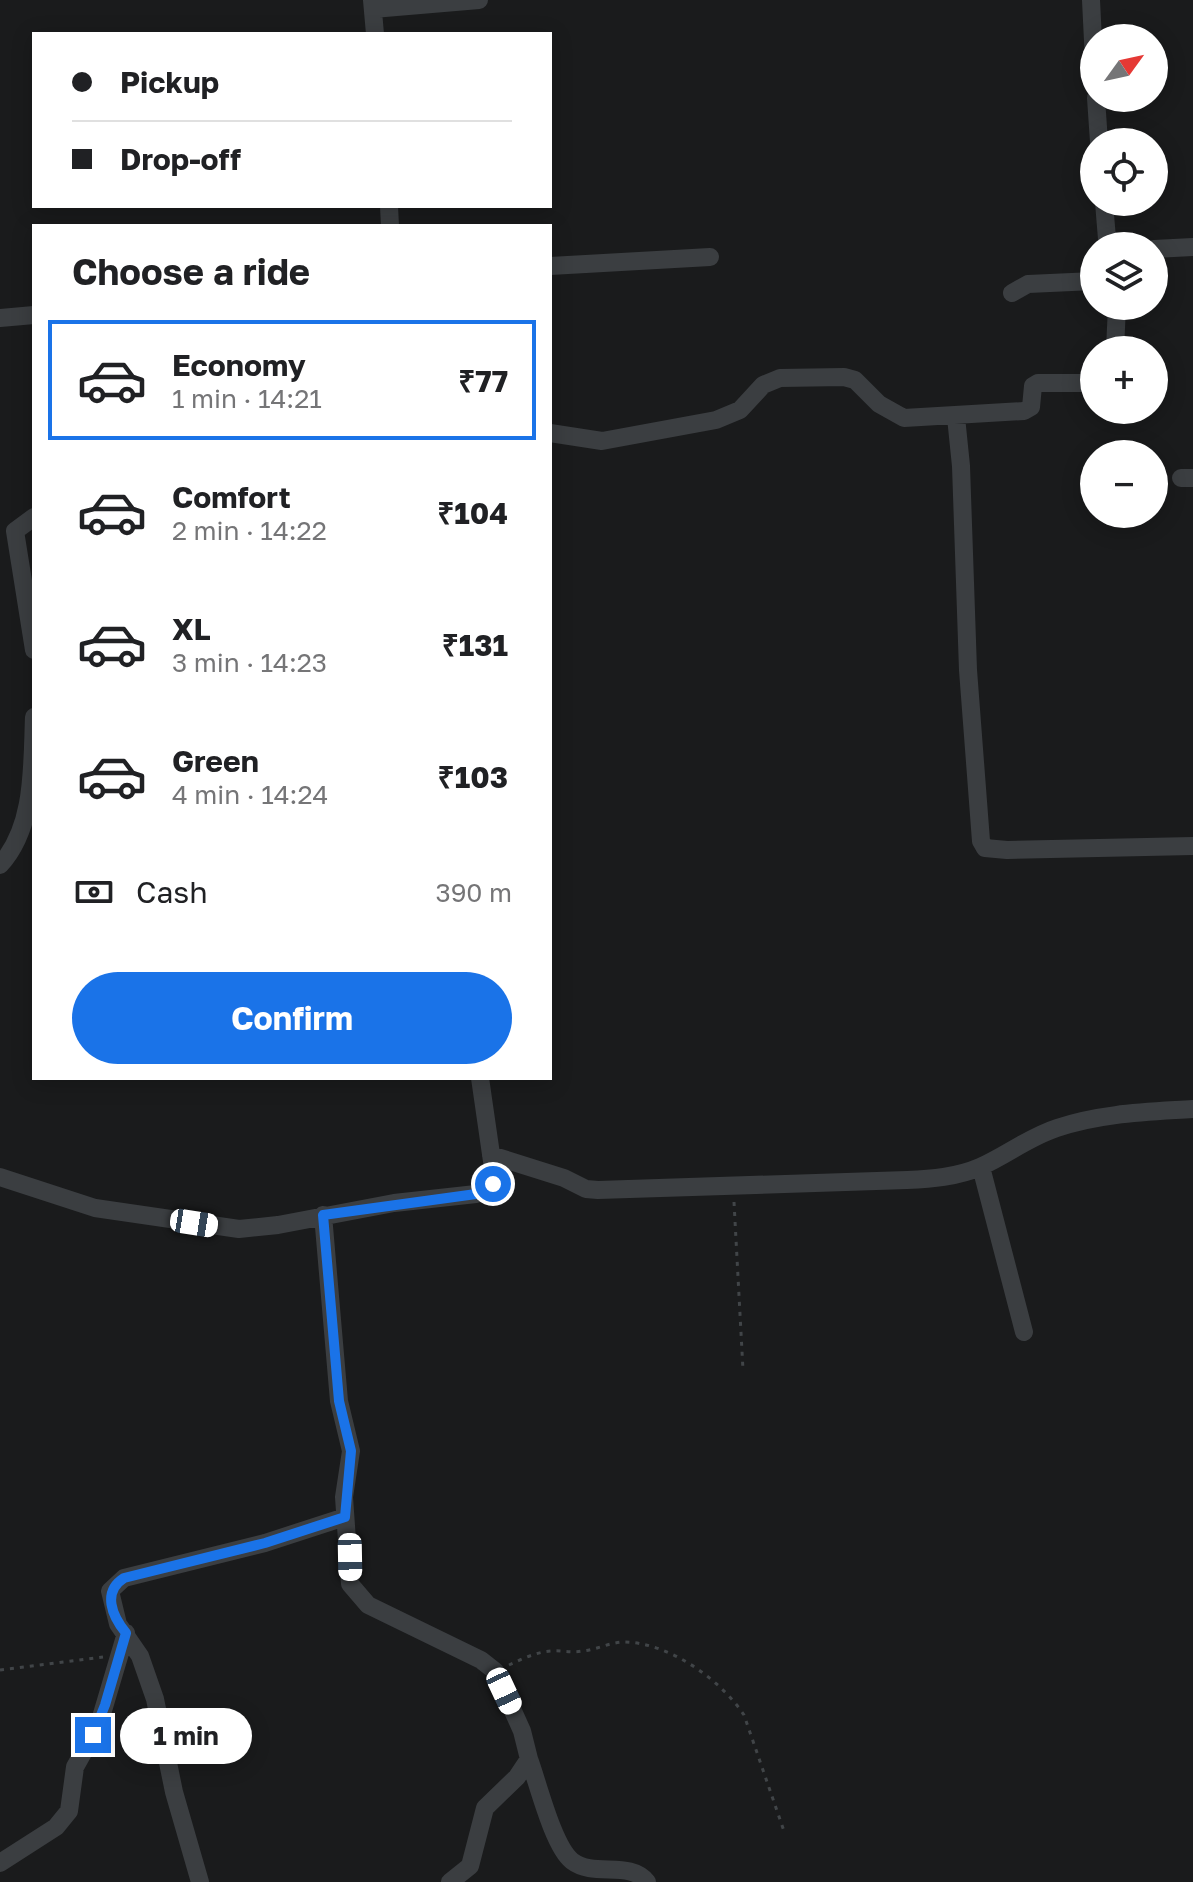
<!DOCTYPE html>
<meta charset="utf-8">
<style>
body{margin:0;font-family:"Golos Text",sans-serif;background:#f2f2f2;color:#202124;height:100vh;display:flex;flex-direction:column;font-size:30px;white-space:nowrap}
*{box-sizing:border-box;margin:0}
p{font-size:26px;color:#757577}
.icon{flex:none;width:44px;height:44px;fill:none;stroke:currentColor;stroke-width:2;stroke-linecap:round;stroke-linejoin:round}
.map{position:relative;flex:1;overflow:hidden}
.panel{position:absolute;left:32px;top:224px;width:520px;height:856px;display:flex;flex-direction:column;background:#fff;border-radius:0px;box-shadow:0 4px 20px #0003}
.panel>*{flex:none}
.banner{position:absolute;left:32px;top:32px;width:520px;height:176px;border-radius:0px;box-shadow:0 4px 20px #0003;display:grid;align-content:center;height:176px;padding:0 40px;background:#fff}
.needle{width:52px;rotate:57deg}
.fabs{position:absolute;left:1080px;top:24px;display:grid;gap:16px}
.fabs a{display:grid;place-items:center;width:88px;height:88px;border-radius:50%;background:#fff;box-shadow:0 4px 20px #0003;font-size:40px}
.end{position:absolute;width:36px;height:36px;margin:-18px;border:10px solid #1a73e8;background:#fff;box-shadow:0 0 0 4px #fff}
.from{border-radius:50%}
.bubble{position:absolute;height:56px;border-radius:28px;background:#fff;box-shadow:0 4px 20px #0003;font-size:26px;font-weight:700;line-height:56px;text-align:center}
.car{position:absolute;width:24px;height:48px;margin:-24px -12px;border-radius:10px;box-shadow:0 0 6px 2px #0007;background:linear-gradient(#fff 24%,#345 0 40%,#fff 0 76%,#345 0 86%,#fff 0)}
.banner b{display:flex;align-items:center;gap:28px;height:76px;font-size:30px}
.banner b+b{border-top:2px solid #e0e0e0}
.banner i{width:20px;height:20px;background:#202124}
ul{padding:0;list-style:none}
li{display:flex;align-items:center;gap:24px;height:120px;margin:0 16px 12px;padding:0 24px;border:4px solid transparent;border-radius:0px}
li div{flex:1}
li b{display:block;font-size:30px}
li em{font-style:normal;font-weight:700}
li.selected{border-color:#1a73e8}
li>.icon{width:72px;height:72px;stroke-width:1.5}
h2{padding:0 40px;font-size:36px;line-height:96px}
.pay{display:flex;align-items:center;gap:20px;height:88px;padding:0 40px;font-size:30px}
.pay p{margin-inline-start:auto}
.cta{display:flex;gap:16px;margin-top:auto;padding:16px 40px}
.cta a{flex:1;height:92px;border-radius:48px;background:#1a73e8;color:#fff;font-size:32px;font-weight:700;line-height:92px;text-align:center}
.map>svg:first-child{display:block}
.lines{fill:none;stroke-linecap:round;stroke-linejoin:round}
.path{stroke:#414548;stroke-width:3;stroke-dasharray:4 6;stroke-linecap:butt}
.minor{stroke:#3b3e41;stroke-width:18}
.route{stroke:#1a73e8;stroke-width:10}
</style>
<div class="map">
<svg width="1193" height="1882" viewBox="0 0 1193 1882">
<rect width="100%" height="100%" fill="#1a1b1c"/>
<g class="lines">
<path class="path" d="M 734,1202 L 743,1370
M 509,1665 C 522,1659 536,1652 551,1651 C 561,1650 571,1653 582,1651 C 596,1650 610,1642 625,1642 C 669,1643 720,1679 744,1715 L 785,1834
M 0,1670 L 103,1657"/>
<path class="minor" d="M 372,0 L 375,34
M 1091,0 L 1094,61
M 373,9 L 479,0
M 1096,98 L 1099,142
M 1104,202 L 1107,239 L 1119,246
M 389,206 L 390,226
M 1154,249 L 1193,247
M 550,266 L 710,257
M 1012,293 L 1028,284 L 1094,281
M 0,318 L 34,315
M 1115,350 L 1117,306
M 956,417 L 961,466 L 968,670 L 981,841 L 985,848 L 1007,850 L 1193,846
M 550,433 L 602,441 L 716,420 L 740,410 L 763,385 L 780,378 L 844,377 L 855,380 L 879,404 L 904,418 L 1024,411 L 1031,407 L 1033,386 L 1038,383 L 1094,383
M 1181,478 L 1193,478
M 34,517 L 15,531 L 34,650
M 0,865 C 35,827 32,766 34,717
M 491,1155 L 564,1178 L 586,1189 L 598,1190 L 907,1180 C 931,1179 957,1177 980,1167 C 1007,1155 1029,1137 1057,1128 C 1101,1113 1148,1112 1193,1109
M 981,1167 L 1024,1332
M 0,1177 L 95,1208 L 239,1229 L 278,1225 L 394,1203 L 476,1194 C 488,1190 492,1187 494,1175 L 480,1078
M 323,1215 L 339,1401 L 351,1451 L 344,1497 L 350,1584 L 368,1605 L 481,1660 L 495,1671 L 522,1731 L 529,1759 L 517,1777 L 485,1808 L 470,1866 L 450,1882
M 529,1759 C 538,1783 553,1846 572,1861 C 594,1878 630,1860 647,1882
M 0,1863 L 56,1827 L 69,1811 L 75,1767 L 99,1724 L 126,1633
M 200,1882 L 174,1792 L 155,1699 L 140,1656 L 118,1624 L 110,1591 L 124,1578 L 265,1543 L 345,1517"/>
</g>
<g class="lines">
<path class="route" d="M 93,1735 L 105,1705 L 126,1633 C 112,1616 102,1592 124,1578 L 265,1543 L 345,1517 L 351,1451 L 339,1401 L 323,1215 L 476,1194 L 486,1191 L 493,1184"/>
</g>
</svg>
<div class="fabs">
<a><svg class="needle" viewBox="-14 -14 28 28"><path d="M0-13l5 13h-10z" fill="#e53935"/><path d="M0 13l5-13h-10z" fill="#757577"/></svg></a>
<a><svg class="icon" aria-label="locate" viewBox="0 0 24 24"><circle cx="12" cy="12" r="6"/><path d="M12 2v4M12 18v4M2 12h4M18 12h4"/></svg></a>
<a><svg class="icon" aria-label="layers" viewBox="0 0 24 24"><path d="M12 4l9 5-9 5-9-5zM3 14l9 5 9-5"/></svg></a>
<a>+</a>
<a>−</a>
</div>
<i class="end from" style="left:493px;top:1184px"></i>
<i class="end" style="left:93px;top:1735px"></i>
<div class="bubble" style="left:120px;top:1708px;width:132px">1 min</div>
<i class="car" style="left:194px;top:1223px;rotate:99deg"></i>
<i class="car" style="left:350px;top:1557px;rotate:179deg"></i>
<i class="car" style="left:504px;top:1691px;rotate:155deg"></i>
<div class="banner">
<b><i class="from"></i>Pickup</b>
<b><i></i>Drop-off</b>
</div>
<section class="panel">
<h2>Choose a ride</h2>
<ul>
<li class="selected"><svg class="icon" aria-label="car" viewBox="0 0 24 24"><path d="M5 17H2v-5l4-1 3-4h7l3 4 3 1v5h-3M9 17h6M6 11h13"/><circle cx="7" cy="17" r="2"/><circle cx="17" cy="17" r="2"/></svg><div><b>Economy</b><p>1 min · 14:21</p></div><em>₹77</em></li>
<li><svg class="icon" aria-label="car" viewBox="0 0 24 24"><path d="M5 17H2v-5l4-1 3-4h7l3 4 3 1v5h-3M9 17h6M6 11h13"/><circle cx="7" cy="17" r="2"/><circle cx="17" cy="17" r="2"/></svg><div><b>Comfort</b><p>2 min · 14:22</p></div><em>₹104</em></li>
<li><svg class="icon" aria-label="car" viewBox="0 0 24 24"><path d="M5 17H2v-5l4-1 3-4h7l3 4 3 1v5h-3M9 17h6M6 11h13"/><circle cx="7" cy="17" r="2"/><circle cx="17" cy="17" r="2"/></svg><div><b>XL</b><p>3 min · 14:23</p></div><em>₹131</em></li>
<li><svg class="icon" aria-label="car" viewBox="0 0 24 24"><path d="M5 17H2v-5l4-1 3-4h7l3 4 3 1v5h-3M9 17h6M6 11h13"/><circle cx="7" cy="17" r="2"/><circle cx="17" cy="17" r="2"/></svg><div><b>Green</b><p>4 min · 14:24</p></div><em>₹103</em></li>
</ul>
<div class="pay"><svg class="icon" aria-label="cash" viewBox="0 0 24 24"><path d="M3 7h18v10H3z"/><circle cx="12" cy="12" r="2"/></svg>Cash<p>390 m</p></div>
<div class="cta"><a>Confirm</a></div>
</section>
</div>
